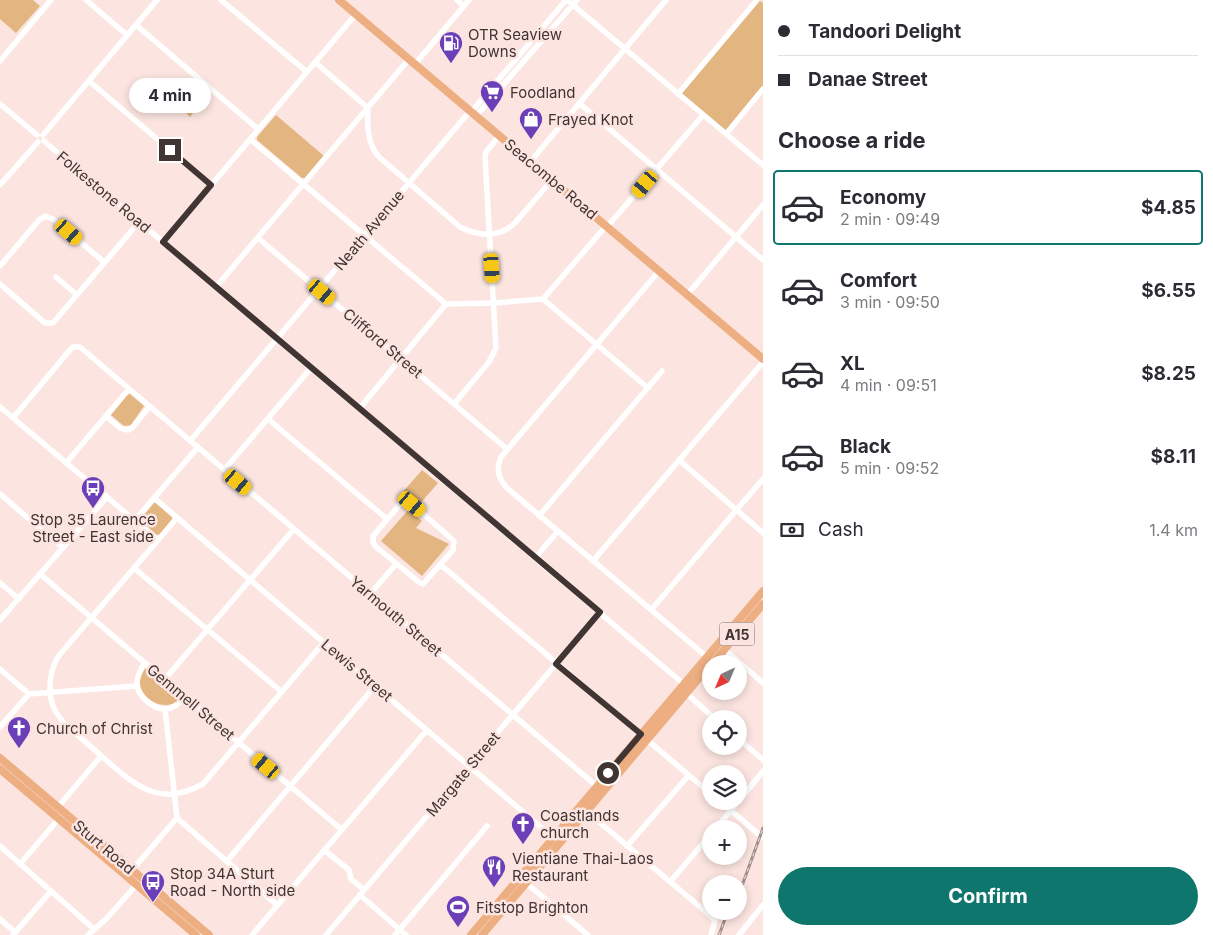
<!DOCTYPE html>
<meta charset="utf-8">
<style>
body{margin:0;font-family:Inter,sans-serif;background:#f2f2f3;color:#2b2b33;height:100vh;display:flex;flex-direction:column;font-size:19px;white-space:nowrap}
*{box-sizing:border-box;margin:0}
p{font-size:16px;color:#7c7c81}
.icon{flex:none;width:28px;height:28px;fill:none;stroke:currentColor;stroke-width:2;stroke-linecap:round;stroke-linejoin:round}
.map{position:relative;flex:1;overflow:hidden}
.details{display:flex;flex-direction:column;background:#fff;width:450px}
.details>*{flex:none}
.top-card{display:grid;align-content:center;height:110px;padding:0 15px;background:#fff}
.needle{width:32px;rotate:224deg}
.tools{position:absolute;left:702px;top:655px;display:grid;gap:10px}
.tools a{display:grid;place-items:center;width:45px;height:45px;border-radius:50%;background:#fff;box-shadow:0 2px 8px #0003;font-size:25px}
.end{position:absolute;width:22px;height:22px;margin:-11px;border:6px solid #413533;background:#fff;box-shadow:0 0 0 2px #fff}
.from{border-radius:50%}
.bubble{position:absolute;height:35px;border-radius:18px;background:#fff;box-shadow:0 2px 8px #0003;font-size:16px;font-weight:700;line-height:35px;text-align:center}
.car{position:absolute;width:15px;height:30px;margin:-15px -8px;border-radius:6px;box-shadow:0 0 4px 1px #0007;background:linear-gradient(#f5c518 24%,#345 0 40%,#f5c518 0 76%,#345 0 86%,#f5c518 0)}
.top-card b{display:flex;align-items:center;gap:18px;height:48px;font-size:19px}
.top-card b+b{border-top:1px solid #e1e1e2}
.top-card i{width:12px;height:12px;background:#2b2b33}
ul{padding:0;list-style:none}
li{display:flex;align-items:center;gap:15px;height:75px;margin:0 10px 8px;padding:0 5px;border:2px solid transparent;border-radius:5px}
li div{flex:1}
li b{display:block;font-size:19px}
li em{font-style:normal;font-weight:700}
li.selected{border-color:#0f766e}
li>.icon{width:45px;height:45px;stroke-width:1.5}
h2{padding:0 15px;font-size:22px;line-height:60px}
.pay{display:flex;align-items:center;gap:12px;height:55px;padding:0 15px;font-size:19px}
.pay p{margin-inline-start:auto}
.action{display:flex;gap:10px;margin-top:auto;padding:10px 15px}
.action a{flex:1;height:58px;border-radius:30px;background:#0f766e;color:#fff;font-size:20px;font-weight:700;line-height:58px;text-align:center}
main{display:flex;flex:1;min-height:0}
.map>svg:first-child{display:block}
.green{fill:#e2b581}
.lines{fill:none;stroke-linecap:round;stroke-linejoin:round}
.minor{stroke:#fff;stroke-width:5.5}
.major{stroke:#edae82;stroke-width:8}
.rail-casing{stroke:#a08e8b;stroke-width:3}
.rail{stroke:#fce5e0;stroke-width:1;stroke-dasharray:4;stroke-linecap:butt}
.route{stroke:#413533;stroke-width:6}
.labels{text-anchor:middle;dominant-baseline:central;stroke-width:5;stroke-linejoin:round;paint-order:stroke}
.shield{fill:#fce5e0;stroke:#796a67;stroke-width:1}
.shield-label{font-size:14px;font-weight:bold;fill:#413533}
.poi-label{font-size:15px;fill:#413533;stroke:#fce5e0;text-anchor:start}
.street-label{font-size:15px;fill:#413533;stroke:#fce5e0}
</style>
<main>
<div class="map">
<svg width="763" height="935" viewBox="0 0 763 935">
<rect width="100%" height="100%" fill="#fce5e0"/>
<path class="green" d="M 0,0 L 33,0 L 40,6 L 16,33 L 0,19 Z
M 759,0 L 763,3 L 763,88 L 725,133 L 679,93 Z
M 202,86 L 209,93 L 190,117 L 182,109 Z
M 276,115 L 324,156 L 306,178 L 302,178 L 257,140 L 257,137 Z
M 130,394 L 144,406 L 131,425 L 124,426 L 111,415 L 127,395 Z
M 422,470 L 438,483 L 418,506 L 402,493 Z
M 154,503 L 156,503 L 172,517 L 172,519 L 160,534 L 157,535 L 140,520 Z
M 409,509 L 422,521 L 416,528 L 449,544 L 422,576 L 381,541 Z
M 145,669 L 147,669 L 178,696 L 178,701 C 158,715 128,689 145,669 Z"/>
<g class="lines">
<path class="minor" d="M 86,0 L 127,35
M 221,0 L 307,72
M 457,0 L 464,6
M 567,0 L 763,165
M 136,25 L 258,129
M 0,61 L 51,0
M 315,62 L 368,108 C 367,125 367,142 378,156 L 460,227 C 478,236 498,238 514,224 L 552,180
M 415,64 L 469,0
M 89,81 L 211,185
M 678,94 L 757,0
M 579,103 L 763,260
M 0,104 L 37,135
M 471,112 L 566,0
M 476,116 L 577,0
M 726,134 L 763,89
M 43,135 L 157,0
M 250,139 L 446,304 L 494,303 L 543,299 L 606,226
M 44,141 L 686,686
M 530,162 L 666,0
M 0,185 L 38,142
M 607,227 L 703,115
M 258,238 L 507,449
M 163,242 L 356,14
M 0,266 L 39,220 L 45,216 L 53,219 L 104,262
M 659,271 L 501,457 C 496,469 498,479 507,488 L 707,657
M 56,277 L 77,295
M 0,284 L 45,323 L 53,323 L 139,222
M 216,287 L 409,59
M 687,295 L 763,205
M 543,299 L 648,388
M 454,404 L 489,362 L 496,348 L 485,157 L 486,152 L 499,136
M 0,407 L 158,540
M 359,409 L 446,304
M 106,416 L 120,428 L 128,430 L 132,428 L 149,407
M 13,418 L 69,351 L 73,347 L 80,347 L 599,788
M 268,419 L 387,519
M 190,441 L 470,111
M 679,460 L 763,533
M 66,463 L 129,389
M 224,470 L 311,368
M 0,494 L 63,548
M 154,498 L 556,840
M 405,501 L 412,504 L 454,541 L 453,550 L 423,584 L 420,583 L 375,546 L 373,542 L 373,536 L 401,503 Z
M 539,516 L 662,371
M 177,518 L 61,653 C 50,666 47,690 53,706 C 55,712 60,718 64,723 C 78,736 93,748 107,761 C 138,788 162,807 203,784 L 324,642
M 135,520 L 198,447
M 535,558 L 558,531
M 593,561 L 763,362
M 441,565 L 711,794
M 134,568 L 282,692
M 40,574 L 342,830
M 0,583 L 19,599
M 370,594 L 396,564
M 651,610 L 763,479
M 0,620 L 107,497
M 724,649 L 763,683
M 144,663 C 141,670 136,677 137,685 C 138,697 154,709 165,709 C 173,709 179,703 185,698
M 0,669 L 29,694
M 164,680 L 294,529
M 685,692 L 715,719
M 0,727 L 29,694 L 137,686
M 739,739 L 763,760
M 720,801 L 763,838
M 739,801 L 763,771
M 580,806 L 712,917 L 715,921 L 711,935
M 58,807 L 101,756
M 177,818 L 277,905
M 716,829 L 738,801
M 0,846 L 94,929
M 627,846 L 689,775
M 324,850 L 349,870 L 351,879 L 364,890
M 227,861 L 375,686
M 20,864 L 61,816
M 127,876 L 177,818 L 165,709
M 519,877 L 588,935
M 670,882 L 711,834
M 360,895 L 406,935
M 0,919 L 15,932
M 13,935 L 51,891
M 88,935 L 106,919 L 139,882
M 252,935 L 427,730
M 326,935 L 600,612
M 395,935 L 487,826
M 739,935 L 763,905"/>
<path class="major" d="M 339,0 L 763,359
M 712,664 L 763,604
M 0,758 L 209,935
M 0,769 L 196,935
M 471,935 L 763,591
M 482,935 L 711,664"/>
<g class="rail-casing">
<path id="rail" d="M 739,894 L 763,828
M 719,935 L 728,911"/>
</g>
<use href="#rail" class="rail"/>
</g>
<g class="lines">
<path class="route" d="M 170,150 L 211,185 L 163,242 L 600,612 L 556,664 L 641,734 L 608,773"/>
</g>
<defs>
<g id="fuel-pin" transform="scale(1.25)"><path d="M0 17L-7.5 6A9.5 9.5 0 1 1 7.5 6Z" fill="#6b3fb7" stroke="#fce5e0"/><path d="M-5.5-6h7V0h2V4h1.3V-2.5L3-4.5l.8-.8L6-3V5H2.5V1h-1V6h-7ZM-4.2-4.7v3.2H.2V-4.7Z" fill="#fff"/></g>
<g id="supermarket-pin" transform="scale(1.25)"><path d="M0 17L-7.5 6A9.5 9.5 0 1 1 7.5 6Z" fill="#6b3fb7" stroke="#fce5e0"/><path d="M-6-5.5h2.5l.6 2H6L4.5 2H-2.5L-4.4-4H-6ZM-1.5 3.2a1.3 1.3 0 1 0 .1 0ZM3 3.2a1.3 1.3 0 1 0 .1 0Z" fill="#fff"/></g>
<g id="shop-pin" transform="scale(1.25)"><path d="M0 17L-7.5 6A9.5 9.5 0 1 1 7.5 6Z" fill="#6b3fb7" stroke="#fce5e0"/><path d="M-5-2.5h2.3a2.7 3.5 0 0 1 5.4 0H5L5.5 6h-11ZM-1.5-2.5h3a1.5 2.3 0 0 0-3 0Z" fill="#fff"/></g>
<g id="bus-pin" transform="scale(1.25)"><path d="M0 17L-7.5 6A9.5 9.5 0 1 1 7.5 6Z" fill="#6b3fb7" stroke="#fce5e0"/><path d="M-5-6H5V4H4V6H2V4H-2V6H-4V4H-5ZM-3.5-4V0h7V-4ZM-3.5 1.2v1.5H-2V1.2ZM2 1.2v1.5H3.5V1.2Z" fill="#fff"/></g>
<g id="church-pin" transform="scale(1.25)"><path d="M0 17L-7.5 6A9.5 9.5 0 1 1 7.5 6Z" fill="#6b3fb7" stroke="#fce5e0"/><path d="M-1.2-6h2.4v3.5h3.3v2.4h-3.3V6h-2.4V-.1h-3.3v-2.4h3.3Z" fill="#fff"/></g>
<g id="restaurant-pin" transform="scale(1.25)"><path d="M0 17L-7.5 6A9.5 9.5 0 1 1 7.5 6Z" fill="#6b3fb7" stroke="#fce5e0"/><path d="M-5-6h1v4h1v-4h1v4h1v-4h1v5L-1.5 .5V6h-2V.5L-5-1ZM5-6V6H3V1.5H1.5Q1.5-4 5-6Z" fill="#fff"/></g>
<g id="stadium-pin" transform="scale(1.25)"><path d="M0 17L-7.5 6A9.5 9.5 0 1 1 7.5 6Z" fill="#6b3fb7" stroke="#fce5e0"/><path d="M0-5a6.5 5 0 1 0 0 10a6.5 5 0 1 0 0-10ZM-3.5-1.8h7v3.6h-7Z" fill="#fff"/></g>
</defs>
<g fill-rule="evenodd">
<use href="#fuel-pin" x="451" y="43"/>
<use href="#supermarket-pin" x="492" y="92"/>
<use href="#shop-pin" x="531" y="119"/>
<use href="#bus-pin" x="93" y="488"/>
<use href="#church-pin" x="19" y="728"/>
<use href="#church-pin" x="523" y="824"/>
<use href="#restaurant-pin" x="494" y="867"/>
<use href="#bus-pin" x="153" y="882"/>
<use href="#stadium-pin" x="458" y="907"/>
</g>
<g class="labels">
<rect class="shield" x="719.5" y="622.5" width="35" height="23" rx="4"/>
<g class="shield-label">
<text x="737" y="634">A15</text>
</g>
<g class="poi-label">
<text x="468" y="34">OTR Seaview<tspan x="468" dy="17">Downs</tspan></text>
<text x="510" y="92">Foodland</text>
<text x="548" y="119">Frayed Knot</text>
<text x="93" y="519" text-anchor="middle">Stop 35 Laurence<tspan x="93" dy="17">Street - East side</tspan></text>
<text x="36" y="728">Church of Christ</text>
<text x="540" y="815">Coastlands<tspan x="540" dy="17">church</tspan></text>
<text x="512" y="858">Vientiane Thai-Laos<tspan x="512" dy="17">Restaurant</tspan></text>
<text x="170" y="873">Stop 34A Sturt<tspan x="170" dy="17">Road - North side</tspan></text>
<text x="476" y="907">Fitstop Brighton</text>
</g>
<g class="street-label">
<text transform="translate(551 179) rotate(40)">Seacombe Road</text>
<text transform="translate(104 192) rotate(40)">Folkestone Road</text>
<text transform="translate(369 230) rotate(-50)">Neath Avenue</text>
<text transform="translate(383 343) rotate(40)">Clifford Street</text>
<text transform="translate(396 616) rotate(40)">Yarmouth Street</text>
<text transform="translate(357 670) rotate(40)">Lewis Street</text>
<text transform="translate(191 702) rotate(40)">Gemmell Street</text>
<text transform="translate(463 774) rotate(-50)">Margate Street</text>
<text transform="translate(104 847) rotate(40)">Sturt Road</text>
</g>
</g>
</svg>
<div class="tools">
<a><svg class="needle" viewBox="-14 -14 28 28"><path d="M0-13l5 13h-10z" fill="#e53935"/><path d="M0 13l5-13h-10z" fill="#7c7c81"/></svg></a>
<a><svg class="icon" aria-label="locate" viewBox="0 0 24 24"><circle cx="12" cy="12" r="6"/><path d="M12 2v4M12 18v4M2 12h4M18 12h4"/></svg></a>
<a><svg class="icon" aria-label="layers" viewBox="0 0 24 24"><path d="M12 4l9 5-9 5-9-5zM3 14l9 5 9-5"/></svg></a>
<a>+</a>
<a>−</a>
</div>
<i class="end from" style="left:608px;top:773px"></i>
<i class="end" style="left:170px;top:150px"></i>
<div class="bubble" style="left:129px;top:78px;width:82px">4 min</div>
<i class="car" style="left:645px;top:184px;rotate:220deg"></i>
<i class="car" style="left:69px;top:232px;rotate:131deg"></i>
<i class="car" style="left:492px;top:268px;rotate:176deg"></i>
<i class="car" style="left:322px;top:292px;rotate:130deg"></i>
<i class="car" style="left:238px;top:482px;rotate:130deg"></i>
<i class="car" style="left:412px;top:504px;rotate:130deg"></i>
<i class="car" style="left:266px;top:766px;rotate:310deg"></i>
</div>
<section class="details">
<div class="top-card">
<b><i class="from"></i>Tandoori Delight</b>
<b><i></i>Danae Street</b>
</div>
<h2>Choose a ride</h2>
<ul>
<li class="selected"><svg class="icon" aria-label="car" viewBox="0 0 24 24"><path d="M5 17H2v-5l4-1 3-4h7l3 4 3 1v5h-3M9 17h6M6 11h13"/><circle cx="7" cy="17" r="2"/><circle cx="17" cy="17" r="2"/></svg><div><b>Economy</b><p>2 min · 09:49</p></div><em>$4.85</em></li>
<li><svg class="icon" aria-label="car" viewBox="0 0 24 24"><path d="M5 17H2v-5l4-1 3-4h7l3 4 3 1v5h-3M9 17h6M6 11h13"/><circle cx="7" cy="17" r="2"/><circle cx="17" cy="17" r="2"/></svg><div><b>Comfort</b><p>3 min · 09:50</p></div><em>$6.55</em></li>
<li><svg class="icon" aria-label="car" viewBox="0 0 24 24"><path d="M5 17H2v-5l4-1 3-4h7l3 4 3 1v5h-3M9 17h6M6 11h13"/><circle cx="7" cy="17" r="2"/><circle cx="17" cy="17" r="2"/></svg><div><b>XL</b><p>4 min · 09:51</p></div><em>$8.25</em></li>
<li><svg class="icon" aria-label="car" viewBox="0 0 24 24"><path d="M5 17H2v-5l4-1 3-4h7l3 4 3 1v5h-3M9 17h6M6 11h13"/><circle cx="7" cy="17" r="2"/><circle cx="17" cy="17" r="2"/></svg><div><b>Black</b><p>5 min · 09:52</p></div><em>$8.11</em></li>
</ul>
<div class="pay"><svg class="icon" aria-label="cash" viewBox="0 0 24 24"><path d="M3 7h18v10H3z"/><circle cx="12" cy="12" r="2"/></svg>Cash<p>1.4 km</p></div>
<div class="action"><a>Confirm</a></div>
</section>
</main>
